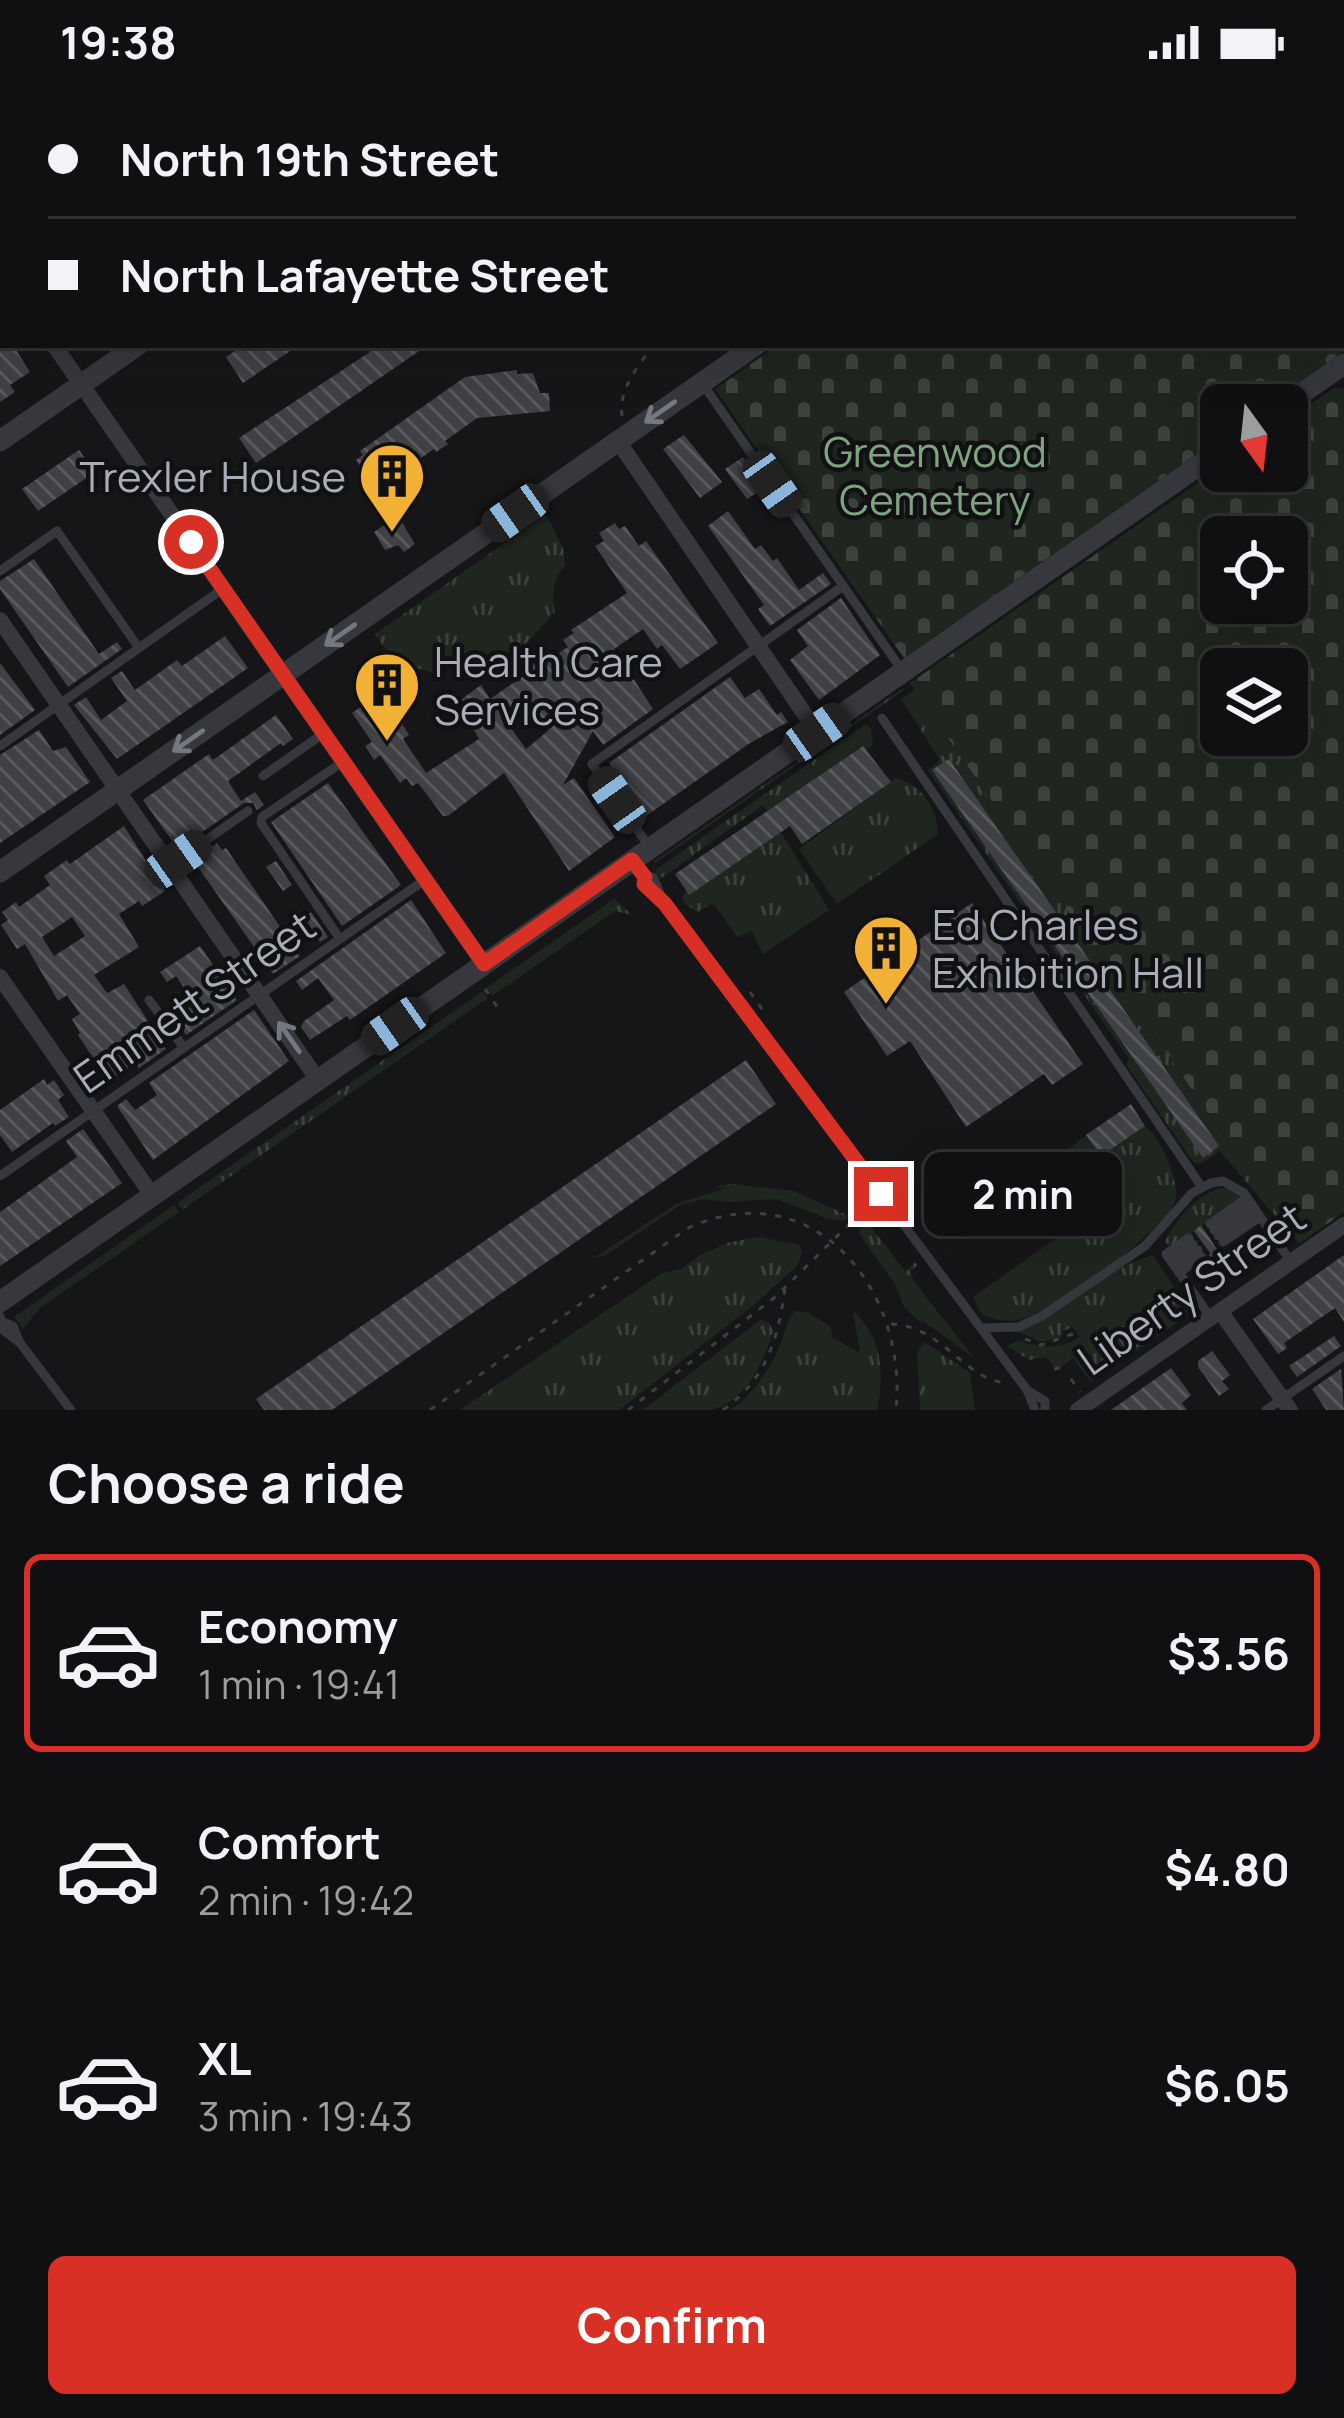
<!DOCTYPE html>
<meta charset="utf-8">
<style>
body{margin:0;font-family:Manrope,sans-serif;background:#19191b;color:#f1f3f6;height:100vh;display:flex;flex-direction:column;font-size:45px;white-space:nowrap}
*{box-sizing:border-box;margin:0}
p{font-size:39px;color:#9c9d9f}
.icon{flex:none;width:66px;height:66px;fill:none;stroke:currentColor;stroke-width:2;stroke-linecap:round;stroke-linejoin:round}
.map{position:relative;height:1326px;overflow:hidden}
.panel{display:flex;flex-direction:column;background:#101012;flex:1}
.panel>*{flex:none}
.top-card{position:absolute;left:0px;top:0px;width:1344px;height:264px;box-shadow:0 12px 48px #0002,0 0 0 3px #303032;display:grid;align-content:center;height:264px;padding:0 48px;background:#101012}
.needle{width:78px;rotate:165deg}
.controls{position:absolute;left:1200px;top:300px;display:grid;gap:24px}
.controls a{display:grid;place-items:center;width:108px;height:108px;border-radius:18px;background:#101012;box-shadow:0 12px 48px #0002,0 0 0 3px #303032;font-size:60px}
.end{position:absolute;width:54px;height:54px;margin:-27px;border:15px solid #d93025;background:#fff;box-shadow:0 0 0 6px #fff}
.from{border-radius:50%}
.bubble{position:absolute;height:84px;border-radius:18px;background:#101012;box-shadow:0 12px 48px #0002,0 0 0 3px #303032;font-size:39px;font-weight:700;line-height:84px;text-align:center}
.car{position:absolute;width:36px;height:72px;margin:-36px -18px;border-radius:15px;box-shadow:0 0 9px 3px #0007;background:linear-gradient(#222 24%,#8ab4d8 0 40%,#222 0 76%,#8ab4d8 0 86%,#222 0)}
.top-card b{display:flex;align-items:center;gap:42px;height:114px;font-size:45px}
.top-card b+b{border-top:3px solid #303032}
.top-card i{width:30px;height:30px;background:#f1f3f6}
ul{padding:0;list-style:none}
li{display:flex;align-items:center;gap:36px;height:198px;margin:0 24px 18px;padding:0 24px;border:6px solid transparent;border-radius:18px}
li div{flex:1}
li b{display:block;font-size:45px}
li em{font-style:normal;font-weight:700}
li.active{border-color:#d93025}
li>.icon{width:108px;height:108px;stroke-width:1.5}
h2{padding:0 48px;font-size:54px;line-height:144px}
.action{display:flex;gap:24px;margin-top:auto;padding:24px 48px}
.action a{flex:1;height:138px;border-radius:18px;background:#d93025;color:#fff;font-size:48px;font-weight:700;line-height:138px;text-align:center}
.status{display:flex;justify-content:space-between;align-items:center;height:84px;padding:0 60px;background:#101012;direction:ltr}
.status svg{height:33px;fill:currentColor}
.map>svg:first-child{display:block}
.grass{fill:url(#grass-tufts)}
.cemetery{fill:url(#cemetery-stones);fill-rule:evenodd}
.pitch{fill:#1e261f}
.building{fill:url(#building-back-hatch);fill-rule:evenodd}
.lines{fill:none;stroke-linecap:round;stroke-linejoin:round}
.path{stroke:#3d3f44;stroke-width:3;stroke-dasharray:6 9;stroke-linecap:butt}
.service{stroke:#37383d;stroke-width:9}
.minor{stroke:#37383d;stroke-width:16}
.tertiary{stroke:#37383d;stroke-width:21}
.oneway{stroke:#757881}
.route{stroke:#d93025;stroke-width:15}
.labels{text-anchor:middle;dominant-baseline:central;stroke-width:9;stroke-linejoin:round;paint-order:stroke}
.park-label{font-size:42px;fill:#7fa381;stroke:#111113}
.poi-label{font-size:42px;fill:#a8adb8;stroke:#111113;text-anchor:start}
.street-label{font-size:42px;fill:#a8adb8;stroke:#111113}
</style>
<div class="status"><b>19:38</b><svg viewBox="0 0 49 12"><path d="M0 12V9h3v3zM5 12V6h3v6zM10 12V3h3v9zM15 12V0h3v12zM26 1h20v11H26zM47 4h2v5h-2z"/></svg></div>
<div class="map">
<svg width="1344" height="1326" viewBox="0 0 1344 1326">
<defs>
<pattern id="grass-tufts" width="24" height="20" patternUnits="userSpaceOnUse" patternTransform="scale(3)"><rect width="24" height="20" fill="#1e261f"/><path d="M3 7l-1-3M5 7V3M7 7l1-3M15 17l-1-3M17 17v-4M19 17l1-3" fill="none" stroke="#3c433d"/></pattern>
<pattern id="cemetery-stones" width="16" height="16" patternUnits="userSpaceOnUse" patternTransform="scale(3)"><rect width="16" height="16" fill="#1e261f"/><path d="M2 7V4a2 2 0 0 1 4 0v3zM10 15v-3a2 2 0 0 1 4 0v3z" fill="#3c433d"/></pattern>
<pattern id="building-back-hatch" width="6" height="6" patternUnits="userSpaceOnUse" patternTransform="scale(3)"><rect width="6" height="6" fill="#404145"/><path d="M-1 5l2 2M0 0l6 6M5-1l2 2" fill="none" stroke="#595a5e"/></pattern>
</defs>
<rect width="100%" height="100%" fill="#161618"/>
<path class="grass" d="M 546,430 L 563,464 L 565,482 C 553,494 551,512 555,528 L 521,565 L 492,583 L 448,581 L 437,590 C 409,583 390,575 375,550 Z
M 903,604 L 904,606 L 654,780 L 653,778 Z
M 915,606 L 1296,1156 L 1220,1067 L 1200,1080 L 1193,1078 L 1126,980 L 1129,975 L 928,686 L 940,676 L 901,615 Z
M 866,640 L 871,645 L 873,661 L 866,666 L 862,662 L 777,721 L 773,735 L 763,721 L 660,795 L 655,786 Z
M 896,694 C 920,700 938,724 938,750 L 837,820 L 799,765 Z
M 779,745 L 829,826 L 763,870 L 752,847 L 738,853 L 713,819 L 698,828 L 685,820 L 682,813 L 687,807 L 690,810 L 774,753 Z
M 614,815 L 632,831 L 615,827 L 492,912 L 486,904 Z
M 483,907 L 488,914 L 182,1126 L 177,1119 Z
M 1145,1042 C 1161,1055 1181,1098 1175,1118 C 1168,1143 1055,1225 1028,1233 C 1012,1239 998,1237 982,1231 L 973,1213 L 1091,1130 L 1054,1077 L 1086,1051 L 1101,1072 Z
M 731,1100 L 794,1107 L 849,1132 L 844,1137 L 826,1134 L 777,1115 L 728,1118 L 705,1115 L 682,1120 L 606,1171 L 594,1174 L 676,1120 L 726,1104 L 713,1103 Z
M 1223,1104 L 1235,1106 L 1242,1114 L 1171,1163 L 1165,1158 C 1176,1136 1196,1109 1223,1104 Z
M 174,1121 L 179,1128 L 40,1224 L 23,1245 L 14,1233 Z
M 870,1142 L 906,1188 L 915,1178 L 918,1181 L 911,1187 L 913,1196 L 974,1274 L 922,1236 L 921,1239 L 904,1223 L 895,1200 L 859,1149 L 861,1143 Z
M 760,1153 L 799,1161 L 802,1169 L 797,1182 L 756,1219 L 619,1326 L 460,1326 L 662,1189 L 681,1185 L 700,1171 L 730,1158 Z
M 1153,1171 L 1191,1229 L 1091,1298 L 1073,1274 L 1057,1286 L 1046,1273 L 1029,1276 L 1007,1262 L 1018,1257 C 1041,1263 1060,1267 1079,1253 L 1073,1243 L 1063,1247 L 1061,1253 L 1041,1258 L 1017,1247 C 1068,1231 1102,1185 1153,1171 Z
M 796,1227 L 807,1228 L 831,1243 L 832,1253 L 860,1269 L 853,1227 C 882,1252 885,1290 877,1326 L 731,1326 C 763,1302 779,1270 790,1232 Z
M 760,1236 L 769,1239 L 773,1247 C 764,1277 745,1320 710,1326 C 689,1326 664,1326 643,1326 Z
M 925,1258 L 970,1289 L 975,1326 L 920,1326 L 917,1269 Z"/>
<path class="cemetery" d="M 1341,167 L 1344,267 L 1267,321 L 1221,321 L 1221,353 L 904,574 L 715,305 L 778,261 L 1341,261 Z
M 1334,304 L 1344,304 L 1344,1128 L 1299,1160 L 910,599 L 1221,383 L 1221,387 L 1287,387 L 1287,337 ZM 1221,453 L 1287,453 L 1287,519 L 1221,519 ZM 1221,585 L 1287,585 L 1287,651 L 1221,651 Z"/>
<path class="pitch" d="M 600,0 L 1100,0 L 599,3 Z"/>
<path class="building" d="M 0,261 L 13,261 L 30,288 L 10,301 L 15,308 L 0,318 Z
M 244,261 L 299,261 L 243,299 L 226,273 Z
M 365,261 L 428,261 L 256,379 L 239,354 L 370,268 Z
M 517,286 L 517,290 L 533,289 L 540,309 L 549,309 L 550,327 L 477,334 L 445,357 L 448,360 L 436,368 L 434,365 L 415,378 L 417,381 L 404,391 L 406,394 L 381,411 L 356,376 L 363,371 L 360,367 L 465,293 Z
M 684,351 L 722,398 L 700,414 L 663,365 Z
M 79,366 L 95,388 L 38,427 L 22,405 Z
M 743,373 L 751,385 L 745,388 L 758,408 L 747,415 L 725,385 Z
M 728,427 L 755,465 L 761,461 L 773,477 L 777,474 L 799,506 L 823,489 L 831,500 L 770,542 L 758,525 L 764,521 L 708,442 Z
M 398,432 L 415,460 L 404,468 L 398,461 L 385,466 L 374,448 Z
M 615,439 L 619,445 L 625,442 L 639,462 L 646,457 L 718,559 L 680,585 L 662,561 L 657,565 L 643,545 L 614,565 L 653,625 L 603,661 L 593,647 L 563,701 L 574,694 L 615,753 L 569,787 L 504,689 L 448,732 L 443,732 L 418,699 L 412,702 L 406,694 L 400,699 L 380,671 L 374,676 L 365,662 L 372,658 L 352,629 L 375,613 L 395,642 L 401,638 L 409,651 L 403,655 L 426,689 L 479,655 L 458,618 L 481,601 L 490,615 L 522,593 L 522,584 L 532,578 L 534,581 L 542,579 L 568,563 L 563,556 L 574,549 L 571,546 L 627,509 L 595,462 L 604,457 L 599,449 ZM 532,624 L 549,646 L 526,665 L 508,640 Z
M 34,475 L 99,570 L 117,558 L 122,565 L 68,603 L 0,505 L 0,497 Z
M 841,514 L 880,571 L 819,616 L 790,576 L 808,562 L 797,546 Z
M 225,552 L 248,584 L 117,675 L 74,621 L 86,613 L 101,636 L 127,617 L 111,594 L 122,587 L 135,606 L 177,576 L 182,582 Z
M 0,579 L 35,626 L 0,651 Z
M 730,593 L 745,614 L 759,605 L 777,631 L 781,628 L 788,638 L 750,659 L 646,732 L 609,679 Z
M 276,631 L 293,655 L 283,662 L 281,659 L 228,697 L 241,717 L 255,708 L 264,721 L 257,726 L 253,719 L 244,719 L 178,765 L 143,716 L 209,670 L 213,676 Z
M 39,646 L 53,667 L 66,663 L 90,698 L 0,759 L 0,671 Z
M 863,662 L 891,698 L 802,760 L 790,742 L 689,811 L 675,790 Z
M 949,675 L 1219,1062 L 1203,1074 L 932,686 Z
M 328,699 L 401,801 L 342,842 L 271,738 Z
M 124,742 L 165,807 L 142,822 L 139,817 L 119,830 L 139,863 L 94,891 L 107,909 L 124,900 L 166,965 L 139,984 L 136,979 L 113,994 L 109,988 L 104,991 L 78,951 L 80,949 L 72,935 L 80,930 L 67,911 L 58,917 L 25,860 L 17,865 L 1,841 L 8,836 L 2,828 L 16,818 L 19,823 L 50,801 L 44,792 L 67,776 L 70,780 ZM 72,833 L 85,852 L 54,872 L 42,853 Z
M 217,759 L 222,766 L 226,764 L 300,872 L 273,890 L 193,776 Z
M 276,777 L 292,801 L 283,807 L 266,783 Z
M 411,816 L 446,869 L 350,936 L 347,932 L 310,956 L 301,943 L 304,937 L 334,916 L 318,894 L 302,906 L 296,897 Z
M 972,819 L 1083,980 L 1052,1001 L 1044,990 L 966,1043 L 910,957 L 887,972 L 844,908 Z
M 311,828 L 328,853 L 320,858 L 304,833 Z
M 200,862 L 237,916 L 186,951 L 174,933 L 195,920 L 176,892 L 167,898 L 160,888 Z
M 254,926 L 289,977 L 153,1076 L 117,1022 L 126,1015 L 135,1026 L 147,1018 L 157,1011 L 149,999 Z
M 746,976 L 776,1020 L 332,1326 L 264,1326 L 256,1315 Z
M 44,995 L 47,1001 L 54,996 L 64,1011 L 58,1016 L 69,1033 L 55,1042 L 53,1039 L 12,1068 L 0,1051 L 0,1026 Z
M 1131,1020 L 1145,1042 L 1101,1072 L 1086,1051 Z
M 83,1045 L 122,1099 L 0,1182 L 0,1128 L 77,1073 L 66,1057 Z
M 1201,1141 L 1216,1164 L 1230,1170 L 1216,1184 L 1207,1180 L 1210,1169 L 1194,1147 Z
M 1344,1171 L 1344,1238 L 1335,1224 L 1284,1259 L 1287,1264 L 1278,1270 L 1253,1235 Z
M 1138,1234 L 1151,1253 L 1128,1269 L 1115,1250 Z
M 1334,1252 L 1341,1262 L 1297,1293 L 1289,1282 Z
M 1212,1267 L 1230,1291 L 1222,1297 L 1229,1305 L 1219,1312 L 1198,1283 L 1198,1277 Z
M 1171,1284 L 1191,1311 L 1182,1319 L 1187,1326 L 1111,1326 Z
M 1341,1285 L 1344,1326 L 1326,1326 L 1312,1305 Z"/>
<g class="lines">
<path class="path" d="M 897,3 L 901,0
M 1009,3 L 1013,0
M 622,332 C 618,306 639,280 654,261
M 485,905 L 498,924
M 750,908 L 765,929
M 891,1240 C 943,1242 964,1296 1007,1299
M 1025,1255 L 1041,1261 L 1073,1250
M 1054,1285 L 1064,1283
M 1071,1295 L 1080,1308
M 430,1326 L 688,1144 C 814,1087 908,1206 896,1326
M 628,1326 L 774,1214 L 871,1119
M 723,1326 C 766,1295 778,1256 785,1205"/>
<path class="service" d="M 702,299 L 901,585
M 0,487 L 57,447 L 139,564
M 882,634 L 1201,1102
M 0,662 L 224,504
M 263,692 L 324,649
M 650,764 L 592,680 L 843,502
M 634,778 L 645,793 L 644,800 L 665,820 L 1027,1306 L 1045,1317 L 1045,1326
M 169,782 L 248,727
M 645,793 L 653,793 L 663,816
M 340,855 L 261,739 L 262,733 L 344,677
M 149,916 L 184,964
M 0,1092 L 426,795
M 1210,1140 L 1247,1114
M 1214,1146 L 1252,1120
M 1218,1152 L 1256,1126
M 1189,1154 L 1166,1170 L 1211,1234
M 1223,1158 L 1260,1133
M 1170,1176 L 1193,1160
M 1175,1182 L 1198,1166
M 1179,1189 L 1202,1173
M 0,1232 L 4,1247 L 20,1259
M 5,1239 L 13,1242 L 20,1259 L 71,1326
M 981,1244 L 1019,1243 L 1042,1232 L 1145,1162 L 1192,1109 L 1211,1099 L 1223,1097 L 1244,1109 L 1291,1178
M 1027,1306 L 1035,1326
M 1266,1326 L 1344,1272"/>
<path class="minor" d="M 367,0 L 369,3
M 0,183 L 3,187
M 54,261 L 484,880
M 618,357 L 817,648
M 0,536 L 318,996
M 0,893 L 152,1111
M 1220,1227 L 1290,1326
M 1078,1326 L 1344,1141"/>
<path class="tertiary" d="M 508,3 L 512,0
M 1125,3 L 1129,0
M 1285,321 L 1344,280
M 0,357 L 138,261
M 0,788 L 756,261
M 0,1218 L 1221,366"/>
</g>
<defs><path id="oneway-shaft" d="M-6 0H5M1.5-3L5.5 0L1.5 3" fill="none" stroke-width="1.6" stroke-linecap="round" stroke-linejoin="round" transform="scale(3)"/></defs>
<g class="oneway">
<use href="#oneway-shaft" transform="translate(660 328) rotate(145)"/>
<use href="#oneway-shaft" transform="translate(340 551) rotate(145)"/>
<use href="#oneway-shaft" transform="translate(188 657) rotate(145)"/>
<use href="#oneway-shaft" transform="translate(289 953) rotate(-125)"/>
</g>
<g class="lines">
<path class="route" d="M 191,458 L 484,880 L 632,776 L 645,793 L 644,800 L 665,820 L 881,1110"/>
</g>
<defs>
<g id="building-pin" transform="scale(3.45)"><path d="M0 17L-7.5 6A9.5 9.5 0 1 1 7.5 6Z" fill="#f2b134" stroke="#111113"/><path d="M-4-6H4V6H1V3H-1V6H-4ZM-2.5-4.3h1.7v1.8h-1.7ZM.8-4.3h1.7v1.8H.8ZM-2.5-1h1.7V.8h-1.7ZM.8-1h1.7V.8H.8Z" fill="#111"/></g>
</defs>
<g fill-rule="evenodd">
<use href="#building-pin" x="392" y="392"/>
<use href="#building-pin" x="387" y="601"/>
<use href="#building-pin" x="886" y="864"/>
</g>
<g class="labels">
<g class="park-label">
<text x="935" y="367">Greenwood<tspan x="935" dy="48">Cemetery</tspan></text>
</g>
<g class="poi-label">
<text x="346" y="392" text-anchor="end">Trexler House</text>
<text x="434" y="577">Health Care<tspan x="434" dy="48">Services</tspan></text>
<text x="932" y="840">Ed Charles<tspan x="932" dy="48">Exhibition Hall</tspan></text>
</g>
<g class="street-label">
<text transform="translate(194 917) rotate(-35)">Emmett Street</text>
<text transform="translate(1191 1204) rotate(-35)">Liberty Street</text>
</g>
</g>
</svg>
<div class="controls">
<a><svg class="needle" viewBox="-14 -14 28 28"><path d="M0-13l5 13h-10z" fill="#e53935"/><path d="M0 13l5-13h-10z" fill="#9c9d9f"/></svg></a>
<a><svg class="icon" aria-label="locate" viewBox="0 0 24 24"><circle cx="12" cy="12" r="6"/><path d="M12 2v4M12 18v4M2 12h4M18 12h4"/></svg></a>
<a><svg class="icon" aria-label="layers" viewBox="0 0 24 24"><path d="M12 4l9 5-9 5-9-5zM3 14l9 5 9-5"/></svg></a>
</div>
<i class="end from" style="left:191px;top:458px"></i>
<i class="end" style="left:881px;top:1110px"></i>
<div class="bubble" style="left:924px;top:1068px;width:198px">2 min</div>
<i class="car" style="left:772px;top:400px;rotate:145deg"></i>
<i class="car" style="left:515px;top:429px;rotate:235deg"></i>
<i class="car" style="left:817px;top:648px;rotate:55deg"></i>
<i class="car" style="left:617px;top:716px;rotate:325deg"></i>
<i class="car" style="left:178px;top:775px;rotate:55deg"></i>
<i class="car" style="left:395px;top:942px;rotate:235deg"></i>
<div class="top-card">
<b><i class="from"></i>North 19th Street</b>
<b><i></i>North Lafayette Street</b>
</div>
</div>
<section class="panel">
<h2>Choose a ride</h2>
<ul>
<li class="active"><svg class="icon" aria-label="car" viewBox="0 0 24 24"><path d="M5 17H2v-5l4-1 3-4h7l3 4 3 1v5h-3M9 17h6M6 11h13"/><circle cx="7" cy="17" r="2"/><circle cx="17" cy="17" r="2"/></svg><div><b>Economy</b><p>1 min · 19:41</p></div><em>$3.56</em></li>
<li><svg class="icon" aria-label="car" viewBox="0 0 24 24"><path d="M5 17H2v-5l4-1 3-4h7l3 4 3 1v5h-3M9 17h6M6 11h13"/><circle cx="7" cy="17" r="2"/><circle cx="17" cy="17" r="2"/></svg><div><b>Comfort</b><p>2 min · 19:42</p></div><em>$4.80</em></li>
<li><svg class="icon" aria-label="car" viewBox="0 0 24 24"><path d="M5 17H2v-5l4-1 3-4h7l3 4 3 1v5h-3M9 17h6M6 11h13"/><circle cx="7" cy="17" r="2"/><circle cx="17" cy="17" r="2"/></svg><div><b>XL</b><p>3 min · 19:43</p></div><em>$6.05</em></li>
</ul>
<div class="action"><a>Confirm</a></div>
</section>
